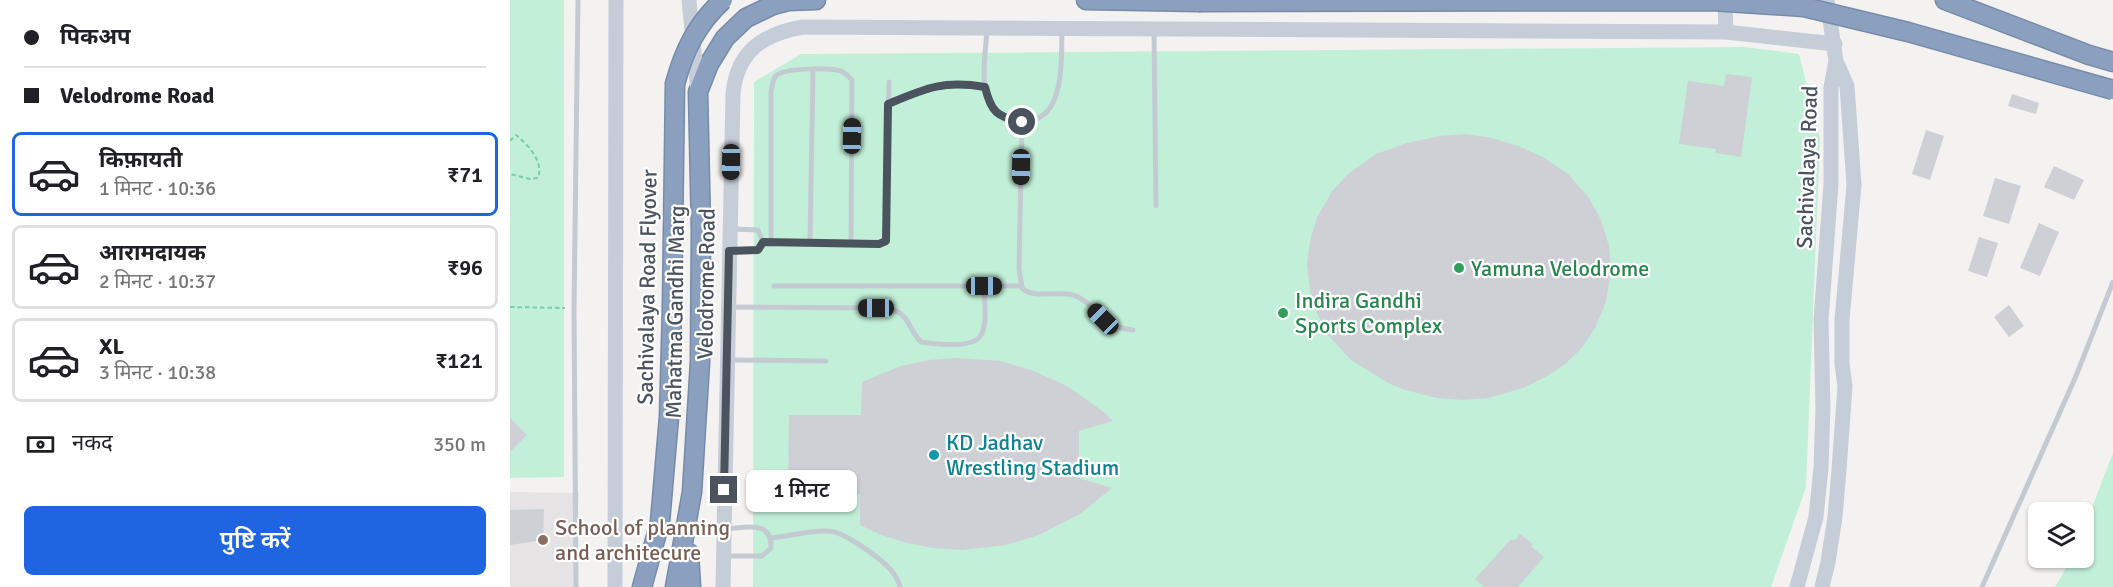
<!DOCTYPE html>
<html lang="hi">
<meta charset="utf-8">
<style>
body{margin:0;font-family:Signika,"Noto Sans Devanagari",sans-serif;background:#f2f2f2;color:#202124;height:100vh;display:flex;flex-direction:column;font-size:22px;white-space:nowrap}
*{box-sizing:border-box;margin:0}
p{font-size:20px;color:#757577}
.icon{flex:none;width:33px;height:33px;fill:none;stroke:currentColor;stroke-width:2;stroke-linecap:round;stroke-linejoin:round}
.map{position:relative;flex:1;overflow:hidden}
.sheet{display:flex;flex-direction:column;background:#fff;width:510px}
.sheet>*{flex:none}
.guide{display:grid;align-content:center;height:132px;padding:0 24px;background:#fff}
.fabs{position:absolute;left:1518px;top:502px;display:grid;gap:12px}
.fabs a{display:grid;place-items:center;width:66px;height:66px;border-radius:9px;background:#fff;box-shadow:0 2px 4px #0004;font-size:30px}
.end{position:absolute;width:27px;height:27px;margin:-14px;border:8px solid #4a535e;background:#fff;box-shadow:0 0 0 3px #fff}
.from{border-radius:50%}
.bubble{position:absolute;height:42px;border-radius:9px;background:#fff;box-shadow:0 2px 4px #0004;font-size:20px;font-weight:600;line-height:42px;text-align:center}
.car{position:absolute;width:18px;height:36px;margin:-18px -9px;border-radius:8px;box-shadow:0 0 4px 2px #0007;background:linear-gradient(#222 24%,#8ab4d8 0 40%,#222 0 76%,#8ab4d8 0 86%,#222 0)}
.guide b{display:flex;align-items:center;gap:21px;height:57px;font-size:22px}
.guide b+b{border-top:2px solid #e0e0e0}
.guide i{width:15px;height:15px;background:#202124}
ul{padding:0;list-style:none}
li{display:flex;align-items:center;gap:18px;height:84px;margin:0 12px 9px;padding:0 12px;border:3px solid #e0e0e0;border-radius:9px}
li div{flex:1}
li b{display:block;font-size:22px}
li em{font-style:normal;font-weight:600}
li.on{border-color:#1f64e0}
li>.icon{width:54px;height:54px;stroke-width:1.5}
.pay{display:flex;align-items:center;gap:15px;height:66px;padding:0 24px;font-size:22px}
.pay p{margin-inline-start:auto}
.button{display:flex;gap:12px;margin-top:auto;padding:12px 24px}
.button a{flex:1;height:69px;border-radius:9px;background:#1f64e0;color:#fff;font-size:24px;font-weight:600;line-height:69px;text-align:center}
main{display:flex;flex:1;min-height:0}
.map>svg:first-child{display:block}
.education{fill:#e5e3e3}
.green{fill:#c2efd7}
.building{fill:#ced0d5}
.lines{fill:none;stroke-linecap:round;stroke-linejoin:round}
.highway-casing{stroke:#768baa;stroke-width:21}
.path{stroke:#7bccaa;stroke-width:2;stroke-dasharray:4.5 3;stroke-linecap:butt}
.lane{stroke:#c3cad2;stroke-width:5}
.secondary{stroke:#c5cdd9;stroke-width:15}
.highway{stroke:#8ba0be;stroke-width:18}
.highway-bridge-casing{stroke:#768baa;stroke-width:21;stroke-linecap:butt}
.highway-bridge{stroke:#8ba0be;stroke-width:18}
.route{stroke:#4a535e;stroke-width:8}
.leisure-dot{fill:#2e9e5b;stroke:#fff;stroke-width:2}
.culture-dot{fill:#0f9aa8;stroke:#fff;stroke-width:2}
.education-dot{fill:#8d6e63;stroke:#fff;stroke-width:2}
.labels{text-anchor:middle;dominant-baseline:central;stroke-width:4.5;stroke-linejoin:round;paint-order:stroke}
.street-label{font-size:22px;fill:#4a535e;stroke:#fff}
.leisure-label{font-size:22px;fill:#27864d;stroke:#fff;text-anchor:start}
.culture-label{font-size:22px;fill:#0d838f;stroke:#fff;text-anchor:start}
.education-label{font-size:22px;fill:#785e54;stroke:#fff;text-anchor:start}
</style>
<main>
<section class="sheet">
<div class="guide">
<b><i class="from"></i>पिकअप</b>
<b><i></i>Velodrome Road</b>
</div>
<ul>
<li class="on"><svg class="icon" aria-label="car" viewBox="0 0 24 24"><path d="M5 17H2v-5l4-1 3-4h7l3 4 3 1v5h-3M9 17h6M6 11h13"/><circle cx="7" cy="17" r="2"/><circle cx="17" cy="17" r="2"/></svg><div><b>किफ़ायती</b><p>1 मिनट · 10:36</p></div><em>₹71</em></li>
<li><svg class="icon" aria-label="car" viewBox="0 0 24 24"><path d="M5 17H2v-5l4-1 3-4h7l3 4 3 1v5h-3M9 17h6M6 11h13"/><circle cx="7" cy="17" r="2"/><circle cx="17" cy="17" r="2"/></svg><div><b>आरामदायक</b><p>2 मिनट · 10:37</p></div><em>₹96</em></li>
<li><svg class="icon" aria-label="car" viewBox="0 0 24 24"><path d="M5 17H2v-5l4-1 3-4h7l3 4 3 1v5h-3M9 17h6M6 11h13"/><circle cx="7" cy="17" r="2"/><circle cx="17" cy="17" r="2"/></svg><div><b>XL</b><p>3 मिनट · 10:38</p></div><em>₹121</em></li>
</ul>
<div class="pay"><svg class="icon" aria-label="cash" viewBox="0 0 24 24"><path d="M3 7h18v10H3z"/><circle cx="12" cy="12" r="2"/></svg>नकद<p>350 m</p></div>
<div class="button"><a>पुष्टि करें</a></div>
</section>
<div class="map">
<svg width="1603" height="587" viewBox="0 0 1603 587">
<rect width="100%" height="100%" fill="#f4f2f1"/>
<path class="education" d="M 0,492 L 69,493 L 63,587 L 0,587 Z"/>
<path class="green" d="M 0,0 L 54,0 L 54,477 L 0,478 Z
M 1234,47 L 1289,54 L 1310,138 L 1296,487 L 1261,587 L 243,587 L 244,82 L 291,54 Z
M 1603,453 L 1603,587 L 1545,587 L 1562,558 L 1574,558 L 1574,528 Z"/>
<path class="building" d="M 1216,74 L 1242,77 L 1231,157 L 1205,153 L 1206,149 L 1169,144 L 1178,81 L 1214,86 Z
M 1502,94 L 1529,103 L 1526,114 L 1498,106 Z
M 1416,130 L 1434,136 L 1420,180 L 1402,174 Z
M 956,134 L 982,138 L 1008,146 L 1033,157 L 1058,174 L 1079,198 L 1091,220 L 1099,246 L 1101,271 L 1096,302 L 1084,330 L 1071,349 L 1055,364 L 1039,375 L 1013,388 L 978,398 L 953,400 L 927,398 L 895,390 L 878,383 L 841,360 L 818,335 L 806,311 L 800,290 L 797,264 L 800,241 L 807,217 L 823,190 L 839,173 L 866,154 L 897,143 L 930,136 Z
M 1544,166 L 1574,180 L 1564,200 L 1534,187 Z
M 1485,178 L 1511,186 L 1499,224 L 1473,216 Z
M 1529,223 L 1549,232 L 1530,276 L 1510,268 Z
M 1469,237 L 1488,243 L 1477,277 L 1458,271 Z
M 1499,305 L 1514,326 L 1499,337 L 1484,317 Z
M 446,358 L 491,361 L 524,371 L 559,387 L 595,413 L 603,421 L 569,431 L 569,478 L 602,488 L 570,514 L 529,535 L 496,545 L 452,550 L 423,548 L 397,543 L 371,535 L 350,525 L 350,494 L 278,494 L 279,415 L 351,415 L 352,382 L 391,366 L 419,360 Z
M 0,418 L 17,435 L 0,452 Z
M 34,509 L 33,540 L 0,545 L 0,510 Z
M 1010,534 L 1023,544 L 1021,546 L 1034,557 L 1008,587 L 974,587 L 965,579 L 1001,539 L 1005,540 Z"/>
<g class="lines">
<g class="highway-casing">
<path id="highway" d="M 576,0 L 689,2
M 1435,0 L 1579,55 L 1603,62
M 179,553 L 181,587
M 132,587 L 150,522 L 159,417 L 162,307
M 165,587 L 182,492 L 190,362 L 191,231 L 188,92 L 199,64 L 215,38 L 236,18 L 263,5 L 278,1 L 306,0"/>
</g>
<path class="path" d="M 0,141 L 6,135 C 18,145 34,161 28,178 L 20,179 L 0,174
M 0,307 L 55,308"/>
<path class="lane" d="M 477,28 C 476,50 471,76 477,98 C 482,111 490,118 504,120 C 556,130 551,64 552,30
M 644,30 L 646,206
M 379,104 C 416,88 433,80 475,87
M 512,122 L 509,269 L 512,288 C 522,299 548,291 563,295 C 580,300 586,316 600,324 C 607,328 616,329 623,330
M 253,242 L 369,244 L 376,241 L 379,82
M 261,242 L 261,91 C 262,87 263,80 265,77 C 272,67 320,68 331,71 C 336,73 338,76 342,80 L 341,243
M 300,243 L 303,70
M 221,251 L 248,250 L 253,242 L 248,230 L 223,229
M 264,286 L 511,286
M 220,307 L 379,308 C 401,315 397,328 411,342 C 425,344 464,349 471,335 C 478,322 474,300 474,286
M 219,360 L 316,361
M 215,529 C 235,528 262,519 261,548 L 252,556 L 215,556
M 261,538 C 280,536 300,530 318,531 C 334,531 375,561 384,574 C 387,578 389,583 390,587
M 66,587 L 64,308 L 68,0
M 1472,587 L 1566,376 L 1603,282"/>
<path class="secondary" d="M 179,0 L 188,92
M 1215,0 L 1216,32
M 105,587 L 106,0
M 213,587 L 223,94 C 227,51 253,34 293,27 L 1216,32 L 1325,44
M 1287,587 L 1306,517 L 1311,468 L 1313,408 L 1311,320 L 1321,184 L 1321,87 L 1326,61 L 1317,0
M 1312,587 L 1318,562 L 1325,517 L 1329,470 L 1335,386 L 1332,364 L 1332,320 L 1344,185 L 1337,86 L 1326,61"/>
<use href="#highway" class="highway"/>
<g class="highway-bridge-casing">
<path id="highway-bridge" d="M 689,2 L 1202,1 L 1294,7 L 1398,32 L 1603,90
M 162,307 L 165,84 C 174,50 187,24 213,0"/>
</g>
<use href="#highway-bridge" class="highway-bridge"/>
</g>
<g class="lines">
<path class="route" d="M 214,490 L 219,251 L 248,250 L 253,242 L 369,244 L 376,241 L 378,104 C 416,88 433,80 475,87 C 481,112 487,117 512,122"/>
</g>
<g class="leisure-dot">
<circle cx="949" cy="268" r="6"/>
<circle cx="773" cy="313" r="6"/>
</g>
<circle class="culture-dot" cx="424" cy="455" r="6"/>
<circle class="education-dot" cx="33" cy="540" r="6"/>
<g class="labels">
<g class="street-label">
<text transform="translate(1297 167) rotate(-88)">Sachivalaya Road</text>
<text transform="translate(196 284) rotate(-89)">Velodrome Road</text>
<text transform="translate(137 287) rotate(-89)">Sachivalaya Road Flyover</text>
<text transform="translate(165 312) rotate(-89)">Mahatma Gandhi Marg</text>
</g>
<g class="leisure-label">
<text x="961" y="268">Yamuna Velodrome</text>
<text x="785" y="300">Indira Gandhi<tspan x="785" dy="25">Sports Complex</tspan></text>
</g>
<g class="culture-label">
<text x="436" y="442">KD Jadhav<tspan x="436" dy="25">Wrestling Stadium</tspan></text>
</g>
<g class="education-label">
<text x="45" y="527">School of planning<tspan x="45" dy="25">and architecure</tspan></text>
</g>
</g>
</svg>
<div class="fabs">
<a><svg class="icon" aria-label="layers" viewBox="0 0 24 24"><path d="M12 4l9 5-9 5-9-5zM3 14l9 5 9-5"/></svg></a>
</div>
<i class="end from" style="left:512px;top:122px"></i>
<i class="end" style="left:214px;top:490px"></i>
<div class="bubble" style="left:236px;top:470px;width:111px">1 मिनट</div>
<i class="car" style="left:342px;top:136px;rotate:1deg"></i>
<i class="car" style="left:221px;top:162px;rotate:181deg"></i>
<i class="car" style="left:511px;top:167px;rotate:181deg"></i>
<i class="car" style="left:474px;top:286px;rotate:90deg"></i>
<i class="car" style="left:366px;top:308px;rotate:270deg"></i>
<i class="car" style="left:593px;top:319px;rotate:315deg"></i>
</div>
</main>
